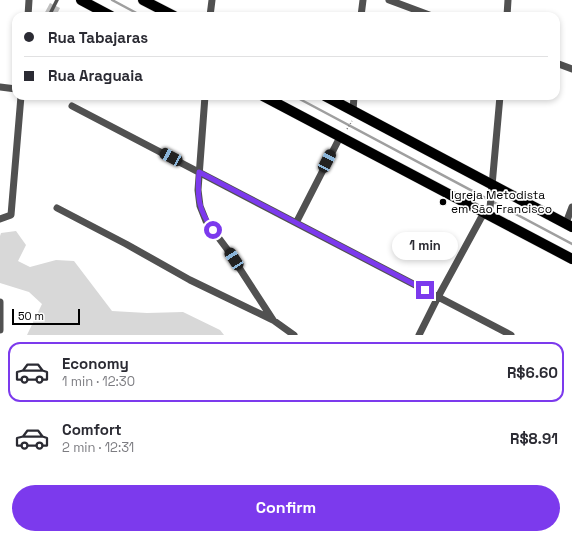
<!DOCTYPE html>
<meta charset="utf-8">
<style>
body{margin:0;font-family:"Space Grotesk",sans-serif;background:#f7f7f7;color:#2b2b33;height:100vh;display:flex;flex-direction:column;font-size:15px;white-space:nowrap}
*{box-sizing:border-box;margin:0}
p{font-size:13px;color:#7c7c81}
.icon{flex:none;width:22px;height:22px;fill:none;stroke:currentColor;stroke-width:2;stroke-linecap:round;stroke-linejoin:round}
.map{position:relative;height:335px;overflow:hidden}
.sheet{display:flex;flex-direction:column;background:#fff;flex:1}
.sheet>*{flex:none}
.top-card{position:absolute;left:12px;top:12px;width:548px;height:88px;border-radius:12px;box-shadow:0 2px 6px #0003;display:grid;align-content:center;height:88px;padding:0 12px;background:#fff}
.scale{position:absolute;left:12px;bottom:10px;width:68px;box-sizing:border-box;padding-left:4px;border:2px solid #000;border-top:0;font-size:11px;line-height:14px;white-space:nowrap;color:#000;-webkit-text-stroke:3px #fff;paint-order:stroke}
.end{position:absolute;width:18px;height:18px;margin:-9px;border:5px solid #7c3aed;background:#fff;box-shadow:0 0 0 2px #fff}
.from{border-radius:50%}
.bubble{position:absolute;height:28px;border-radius:14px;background:#fff;box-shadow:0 2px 6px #0003;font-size:13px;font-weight:600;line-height:28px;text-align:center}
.car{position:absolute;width:12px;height:24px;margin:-12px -6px;border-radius:5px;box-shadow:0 0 3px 1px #0007;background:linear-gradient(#222 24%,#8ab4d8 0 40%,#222 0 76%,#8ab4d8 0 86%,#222 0)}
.top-card b{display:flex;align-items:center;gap:14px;height:38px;font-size:15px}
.top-card b+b{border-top:1px solid #e1e1e2}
.top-card i{width:10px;height:10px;background:#2b2b33}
ul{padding:7px 0 0;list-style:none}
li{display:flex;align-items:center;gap:12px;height:60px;margin:0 8px 6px;padding:0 4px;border:2px solid transparent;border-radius:12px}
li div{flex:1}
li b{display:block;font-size:15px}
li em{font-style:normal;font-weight:600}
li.selected{border-color:#7c3aed}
li>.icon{width:36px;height:36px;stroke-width:1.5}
.action{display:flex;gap:8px;margin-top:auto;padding:8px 12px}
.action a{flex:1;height:46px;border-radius:24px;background:#7c3aed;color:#fff;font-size:16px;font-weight:600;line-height:46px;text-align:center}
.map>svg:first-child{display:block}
.green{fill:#d8d8d8}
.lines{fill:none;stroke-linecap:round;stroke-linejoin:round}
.stream{stroke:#9f9f9f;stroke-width:2.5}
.building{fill:#c0c0c0}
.primary-casing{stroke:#dbdbdb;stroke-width:11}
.path{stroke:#737373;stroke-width:1.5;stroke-dasharray:1 2;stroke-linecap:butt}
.lane{stroke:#515151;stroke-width:3.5}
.street{stroke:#515151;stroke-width:7}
.primary{stroke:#000;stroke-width:10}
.route{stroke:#7c3aed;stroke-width:5}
.poi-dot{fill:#000;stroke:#fff;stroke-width:1.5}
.labels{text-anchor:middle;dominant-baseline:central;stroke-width:3.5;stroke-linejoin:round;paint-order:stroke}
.poi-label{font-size:12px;fill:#000;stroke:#fff;text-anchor:start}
</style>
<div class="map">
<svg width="572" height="335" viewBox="0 0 572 335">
<rect width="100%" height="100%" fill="#fff"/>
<path class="green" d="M 16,231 L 26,245 L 18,261 L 30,267 L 56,260 L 74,261 L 112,311 L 147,313 L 183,312 L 220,330 L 224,335 L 27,335 L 42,304 L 29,292 L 0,283 L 0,236 L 1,233 Z"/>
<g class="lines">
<path class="stream" d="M 112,0 L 142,16
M 294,96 L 572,244"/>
</g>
<path class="building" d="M 50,3 L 60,8 L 56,16 L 43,16 Z"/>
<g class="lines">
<g class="primary-casing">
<path id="primary" d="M 81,0 L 111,16
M 143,0 L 174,16
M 263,96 L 572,259
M 325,96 L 572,227"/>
</g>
<path class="path" d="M 347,129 L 352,121"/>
<path class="lane" d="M 49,16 L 57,0"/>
<path class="street" d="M 389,0 L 432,16
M 28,16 L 29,0
M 210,16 L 212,0
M 361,16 L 363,0
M 507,16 L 508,0
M 556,63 L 572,69
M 0,87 L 16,89
M 205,96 L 198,190 L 200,206 L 206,221 L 227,249 L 273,320 L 294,335
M 72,106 L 511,335
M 353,111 L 354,96
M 57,208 L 126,244 L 190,280 L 273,320
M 0,219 L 11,215 L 21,96
M 296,223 L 340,137
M 566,223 L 572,207
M 0,302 L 0,330
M 419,335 L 438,297 L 481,218 L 490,208 L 500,96"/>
<use href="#primary" class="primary"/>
</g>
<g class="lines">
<path class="route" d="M 213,230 C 198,210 197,196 199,172 L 425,290"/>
</g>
<circle class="poi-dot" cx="443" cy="202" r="4"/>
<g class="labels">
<g class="poi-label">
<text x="451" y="195">Igreja Metodista<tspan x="451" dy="14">em São Francisco</tspan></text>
</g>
</g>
</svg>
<div class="scale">50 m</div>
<i class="end from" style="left:213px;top:230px"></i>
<i class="end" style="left:425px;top:290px"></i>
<div class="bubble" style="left:392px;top:232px;width:66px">1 min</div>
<i class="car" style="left:171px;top:157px;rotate:298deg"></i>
<i class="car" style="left:327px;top:161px;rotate:27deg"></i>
<i class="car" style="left:234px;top:259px;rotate:327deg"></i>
<div class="top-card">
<b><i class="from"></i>Rua Tabajaras</b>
<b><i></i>Rua Araguaia</b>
</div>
</div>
<section class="sheet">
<ul>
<li class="selected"><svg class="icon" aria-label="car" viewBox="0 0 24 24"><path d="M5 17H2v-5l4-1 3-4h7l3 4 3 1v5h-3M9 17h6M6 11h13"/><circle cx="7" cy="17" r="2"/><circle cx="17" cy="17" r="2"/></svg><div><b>Economy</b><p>1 min · 12:30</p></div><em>R$6.60</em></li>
<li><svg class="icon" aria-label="car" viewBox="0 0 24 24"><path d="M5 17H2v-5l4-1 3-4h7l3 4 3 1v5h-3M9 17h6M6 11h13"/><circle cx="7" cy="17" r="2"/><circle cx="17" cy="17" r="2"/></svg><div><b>Comfort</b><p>2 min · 12:31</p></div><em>R$8.91</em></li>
</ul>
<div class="action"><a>Confirm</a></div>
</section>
